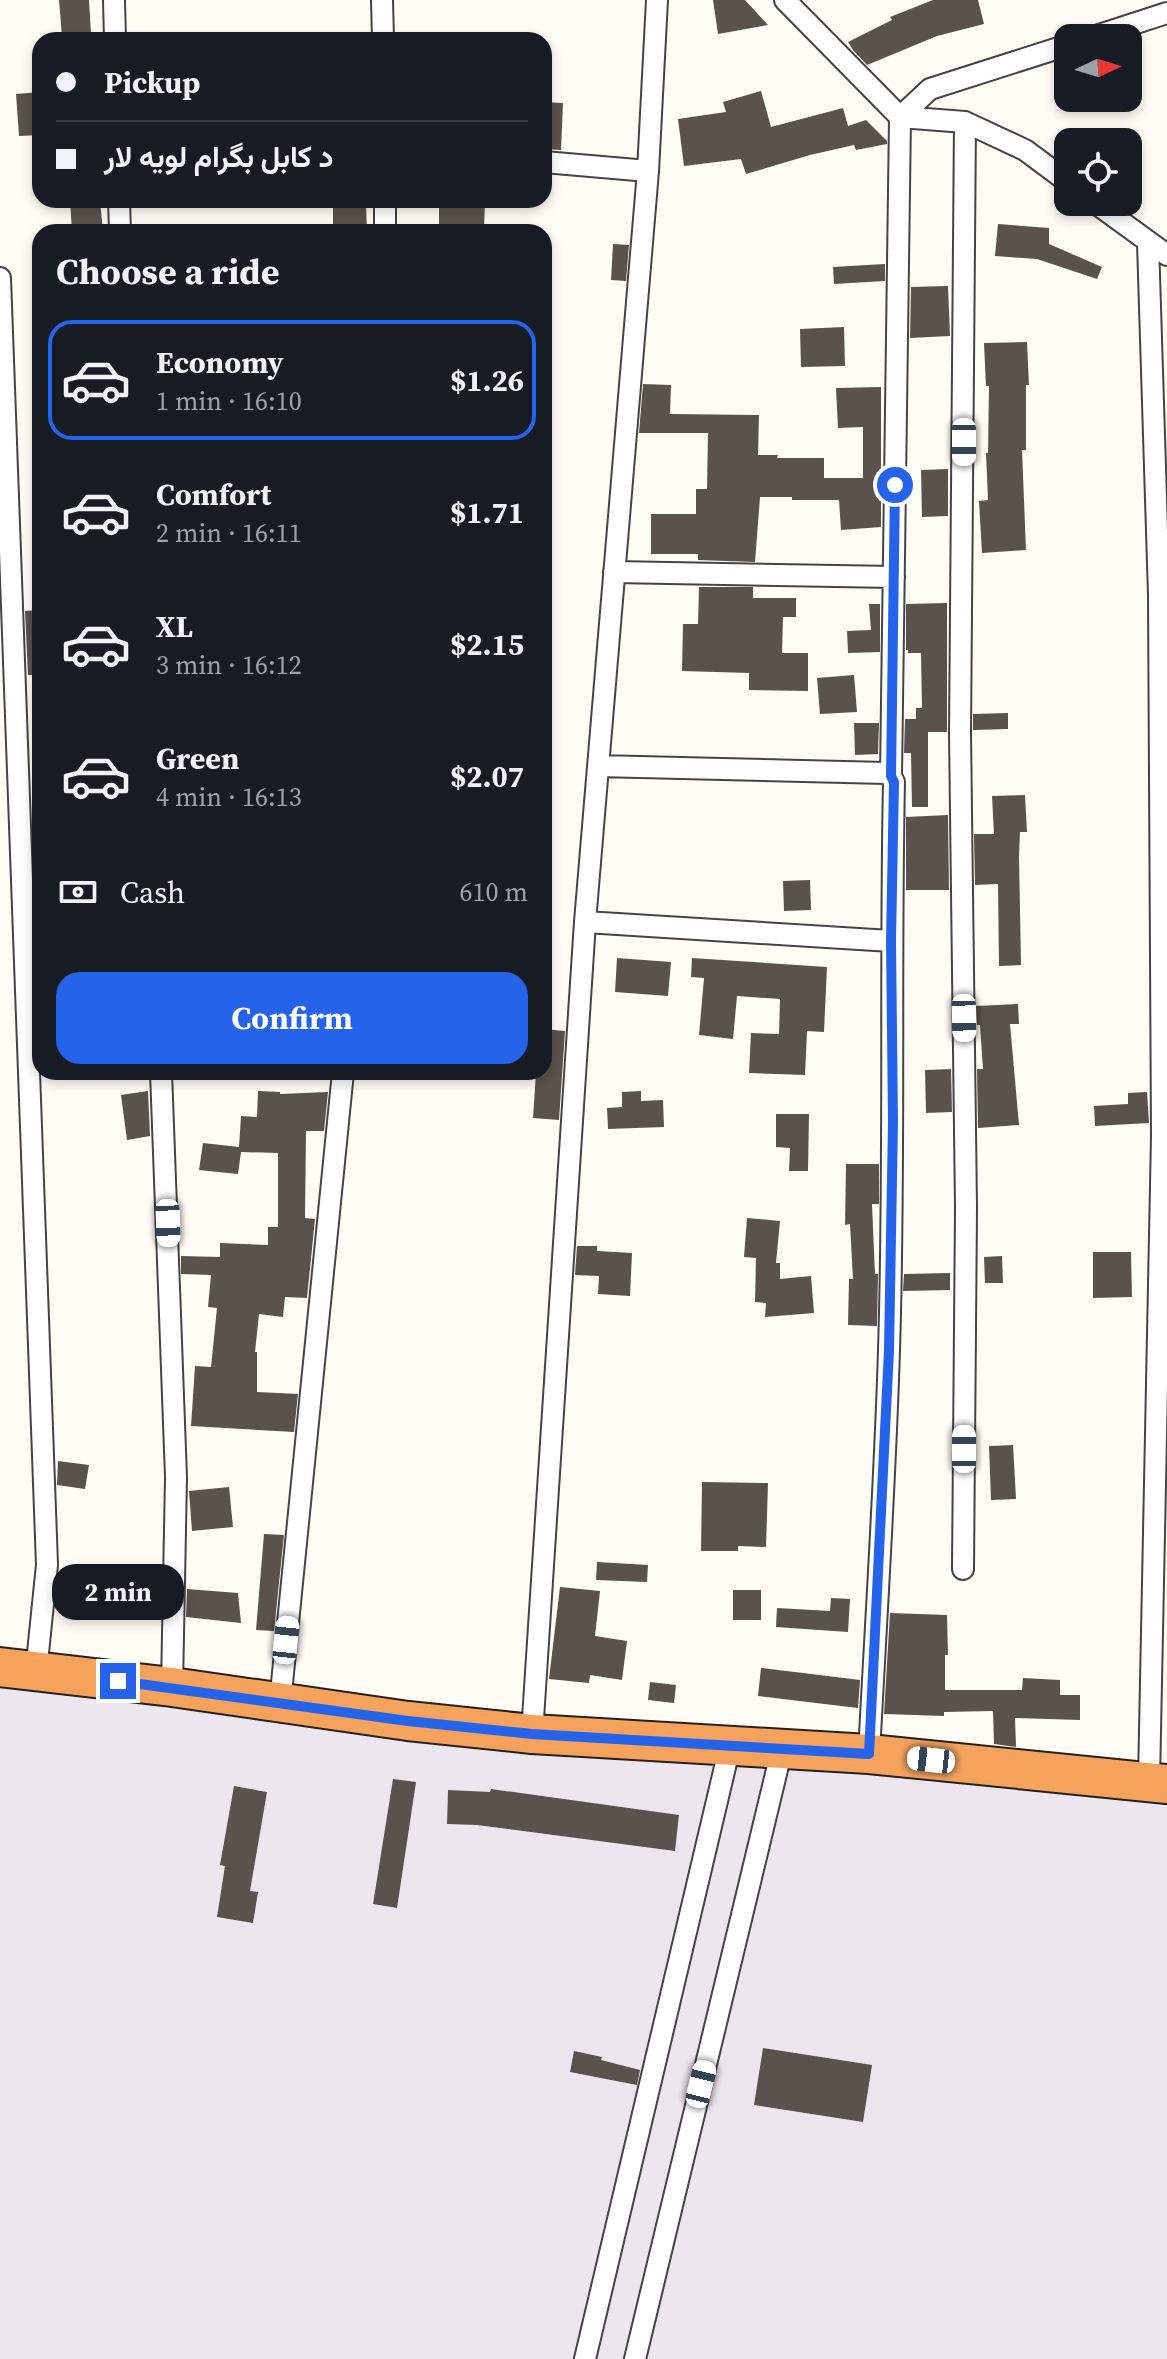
<!DOCTYPE html>
<meta charset="utf-8">
<style>
body{margin:0;font-family:"Source Serif 4",Vazirmatn,serif;background:#20242c;color:#f1f3f6;height:100vh;display:flex;flex-direction:column;font-size:30px;white-space:nowrap}
*{box-sizing:border-box;margin:0}
p{font-size:26px;color:#9ea1a6}
.icon{flex:none;width:44px;height:44px;fill:none;stroke:currentColor;stroke-width:2;stroke-linecap:round;stroke-linejoin:round}
.map{position:relative;flex:1;overflow:hidden}
.details{position:absolute;left:32px;top:224px;width:520px;height:856px;display:flex;flex-direction:column;background:#171b24;border-radius:24px;box-shadow:0 4px 12px #0003}
.details>*{flex:none}
.hud{position:absolute;left:32px;top:32px;width:520px;height:176px;border-radius:24px;box-shadow:0 4px 12px #0003;display:grid;align-content:center;height:176px;padding:0 24px;background:#171b24}
.needle{width:52px;rotate:86deg}
.buttons{position:absolute;left:1054px;top:24px;display:grid;gap:16px}
.buttons a{display:grid;place-items:center;width:88px;height:88px;border-radius:16px;background:#171b24;box-shadow:0 4px 12px #0003;font-size:40px}
.end{position:absolute;width:36px;height:36px;margin:-18px;border:10px solid #2563eb;background:#fff;box-shadow:0 0 0 4px #fff}
.from{border-radius:50%}
.bubble{position:absolute;height:56px;border-radius:24px;background:#171b24;box-shadow:0 4px 12px #0003;font-size:26px;font-weight:700;line-height:56px;text-align:center}
.car{position:absolute;width:24px;height:48px;margin:-24px -12px;border-radius:10px;box-shadow:0 0 6px 2px #0007;background:linear-gradient(#fff 24%,#345 0 40%,#fff 0 76%,#345 0 86%,#fff 0)}
.hud b{display:flex;align-items:center;gap:28px;height:76px;font-size:30px}
.hud b+b{border-top:2px solid #363941}
.hud i{width:20px;height:20px;background:#f1f3f6}
ul{padding:0;list-style:none}
li{display:flex;align-items:center;gap:24px;height:120px;margin:0 16px 12px;padding:0 8px;border:4px solid transparent;border-radius:24px}
li div{flex:1}
li b{display:block;font-size:30px}
li em{font-style:normal;font-weight:700}
li.current{border-color:#2563eb}
li>.icon{width:72px;height:72px;stroke-width:1.5}
h2{padding:0 24px;font-size:36px;line-height:96px}
.pay{display:flex;align-items:center;gap:20px;height:88px;padding:0 24px;font-size:30px}
.pay p{margin-inline-start:auto}
.button{display:flex;gap:16px;margin-top:auto;padding:16px 24px}
.button a{flex:1;height:92px;border-radius:24px;background:#2563eb;color:#fff;font-size:32px;font-weight:700;line-height:92px;text-align:center}
.map>svg:first-child{display:block}
.industrial{fill:#eee6ef}
.building{fill:#5a524d}
.lines{fill:none;stroke-linecap:round;stroke-linejoin:round}
.street-casing{stroke:#444;stroke-width:24}
.highway-casing{stroke:#222;stroke-width:42}
.street{stroke:#fff;stroke-width:20}
.highway{stroke:#f5a25d;stroke-width:38}
.route{stroke:#2563eb;stroke-width:10}
</style>
<div class="map">
<svg width="1167" height="2359" viewBox="0 0 1167 2359">
<rect width="100%" height="100%" fill="#fffdf5"/>
<path class="industrial" d="M 0,1667 L 1167,1784 L 1167,2359 L 0,2359 Z"/>
<path class="building" d="M 59,0 L 89,0 L 91,34 L 62,36 Z
M 713,0 L 745,0 L 768,25 L 718,34 Z
M 933,0 L 978,0 L 984,24 L 937,36 L 867,65 L 853,50 L 848,42 L 892,20 L 890,17 Z
M 761,91 L 771,127 L 843,108 L 848,126 L 866,120 L 887,141 L 887,144 L 856,150 L 854,145 L 810,155 L 746,174 L 741,159 L 684,166 L 678,119 L 726,112 L 723,102 Z
M 40,92 L 40,135 L 19,136 L 16,94 Z
M 544,102 L 563,103 L 561,150 L 544,149 Z
M 70,200 L 100,200 L 103,232 L 72,232 Z
M 485,200 L 484,232 L 439,232 L 439,202 Z
M 333,203 L 366,203 L 367,232 L 333,232 Z
M 998,224 L 1049,228 L 1049,244 L 1102,267 L 1097,279 L 1037,259 L 995,256 Z
M 613,244 L 629,245 L 626,281 L 611,280 Z
M 885,264 L 885,281 L 834,284 L 833,267 Z
M 948,286 L 950,336 L 910,338 L 911,287 Z
M 844,327 L 845,366 L 801,367 L 800,329 Z
M 1027,342 L 1029,385 L 1026,385 L 1026,450 L 1022,450 L 1026,550 L 982,553 L 979,501 L 988,500 L 986,453 L 988,453 L 989,386 L 986,386 L 984,343 Z
M 643,384 L 671,385 L 670,414 L 759,415 L 758,455 L 778,455 L 777,458 L 824,458 L 824,478 L 863,478 L 863,427 L 838,428 L 836,388 L 881,387 L 881,527 L 841,530 L 839,500 L 792,500 L 792,497 L 760,497 L 755,562 L 698,560 L 698,554 L 651,554 L 651,514 L 696,514 L 696,489 L 707,489 L 708,433 L 639,433 Z
M 948,469 L 948,516 L 922,517 L 921,470 Z
M 699,587 L 753,587 L 753,598 L 796,598 L 796,617 L 783,617 L 782,653 L 808,653 L 808,691 L 749,690 L 749,673 L 682,671 L 683,624 L 698,624 Z
M 947,603 L 947,732 L 928,732 L 928,807 L 912,807 L 911,753 L 904,753 L 905,719 L 916,719 L 916,708 L 922,708 L 921,653 L 908,653 L 908,650 L 906,650 L 906,604 Z
M 869,604 L 880,604 L 880,652 L 848,653 L 847,631 L 871,630 Z
M 40,610 L 40,675 L 28,675 L 25,611 Z
M 854,675 L 857,712 L 820,714 L 817,678 Z
M 1008,713 L 1008,729 L 973,730 L 973,714 Z
M 854,723 L 879,723 L 878,754 L 855,755 Z
M 1025,795 L 1027,832 L 1020,832 L 1019,856 L 1021,965 L 999,966 L 998,884 L 975,885 L 974,834 L 994,834 L 992,796 Z
M 948,815 L 949,890 L 906,890 L 906,817 Z
M 810,880 L 811,910 L 784,911 L 783,881 Z
M 617,958 L 671,962 L 668,996 L 615,992 Z
M 692,958 L 827,967 L 824,1032 L 807,1031 L 805,1075 L 749,1073 L 751,1033 L 779,1034 L 780,999 L 737,996 L 733,1039 L 699,1035 L 704,978 L 691,977 Z
M 1018,1004 L 1019,1024 L 1010,1024 L 1019,1125 L 978,1128 L 977,1069 L 983,1069 L 980,1025 L 977,1025 L 976,1006 Z
M 544,1029 L 565,1031 L 559,1120 L 533,1118 L 536,1072 L 544,1072 Z
M 951,1069 L 952,1112 L 926,1113 L 925,1070 Z
M 148,1091 L 150,1136 L 127,1140 L 121,1095 Z
M 258,1091 L 280,1092 L 280,1094 L 328,1092 L 324,1131 L 306,1131 L 305,1218 L 315,1219 L 307,1298 L 285,1297 L 283,1317 L 259,1314 L 255,1352 L 257,1352 L 257,1392 L 298,1394 L 294,1432 L 191,1426 L 195,1366 L 211,1367 L 217,1308 L 208,1307 L 211,1275 L 181,1274 L 181,1256 L 220,1257 L 220,1243 L 268,1245 L 268,1227 L 278,1227 L 278,1153 L 241,1152 L 238,1174 L 199,1170 L 203,1143 L 239,1147 L 241,1116 L 257,1117 Z
M 641,1091 L 641,1101 L 663,1100 L 664,1127 L 608,1129 L 607,1108 L 622,1107 L 622,1092 Z
M 1147,1092 L 1149,1123 L 1095,1126 L 1094,1106 L 1128,1104 L 1128,1093 Z
M 776,1114 L 809,1114 L 808,1171 L 789,1171 L 790,1148 L 776,1147 Z
M 846,1164 L 879,1164 L 879,1204 L 872,1204 L 875,1274 L 878,1274 L 877,1326 L 848,1325 L 849,1279 L 853,1279 L 850,1224 L 845,1225 Z
M 747,1218 L 780,1221 L 776,1263 L 780,1263 L 780,1279 L 811,1276 L 814,1313 L 765,1317 L 766,1303 L 755,1302 L 756,1258 L 744,1257 Z
M 577,1246 L 597,1246 L 597,1251 L 632,1253 L 630,1296 L 598,1294 L 599,1276 L 575,1275 Z
M 1093,1252 L 1131,1252 L 1132,1297 L 1093,1298 Z
M 1002,1256 L 1003,1283 L 985,1283 L 984,1257 Z
M 950,1273 L 950,1290 L 903,1291 L 904,1274 Z
M 1013,1445 L 1016,1499 L 991,1500 L 989,1446 Z
M 58,1461 L 89,1465 L 85,1489 L 57,1485 Z
M 702,1482 L 768,1483 L 766,1547 L 738,1546 L 738,1551 L 701,1551 Z
M 229,1487 L 233,1527 L 192,1531 L 189,1491 Z
M 264,1534 L 284,1535 L 274,1631 L 256,1630 Z
M 597,1562 L 648,1565 L 647,1582 L 596,1580 Z
M 560,1587 L 600,1591 L 595,1636 L 627,1641 L 622,1680 L 590,1675 L 589,1683 L 549,1679 Z
M 187,1589 L 238,1593 L 241,1623 L 186,1617 Z
M 733,1590 L 761,1590 L 761,1620 L 733,1620 Z
M 831,1598 L 850,1599 L 848,1632 L 776,1627 L 777,1608 L 830,1611 Z
M 890,1613 L 947,1615 L 948,1655 L 945,1655 L 945,1690 L 1022,1690 L 1023,1678 L 1060,1680 L 1060,1695 L 1080,1695 L 1080,1720 L 1015,1718 L 1016,1747 L 994,1744 L 993,1711 L 944,1712 L 944,1716 L 884,1714 Z
M 761,1668 L 860,1680 L 858,1708 L 758,1696 Z
M 650,1682 L 676,1685 L 674,1703 L 648,1700 Z
M 393,1779 L 416,1782 L 397,1908 L 373,1904 Z
M 234,1786 L 267,1792 L 250,1891 L 258,1892 L 253,1923 L 217,1917 L 225,1866 L 220,1865 Z
M 491,1789 L 679,1815 L 675,1851 L 477,1825 L 447,1824 L 448,1790 L 490,1792 Z
M 763,2048 L 872,2065 L 863,2122 L 754,2105 Z
M 574,2051 L 602,2057 L 601,2060 L 640,2070 L 637,2085 L 570,2072 Z"/>
<g class="lines">
<g class="street-casing">
<path id="street" d="M 114,0 L 115,40
M 382,0 L 383,40
M 785,0 L 900,117 L 965,122 L 1025,150 L 1068,182
M 1090,38 L 1167,13
M 544,162 L 648,171
M 119,200 L 120,232
M 1094,202 L 1167,255
M 385,232 L 385,200
M 1148,243 L 1159,595 L 1162,1136 L 1149,1781
M 0,278 L 47,1565 L 36,1672
M 614,572 L 894,577
M 598,766 L 886,773 L 891,776 L 894,782 C 890,971 895,1160 889,1350 C 885,1484 876,1619 869,1754
M 891,776 L 900,117 L 930,89 L 1068,45
M 585,922 L 891,941
M 161,1072 L 176,1477 L 172,1687
M 963,1569 L 966,1208 L 960,733 L 965,122
M 280,1703 L 343,1072
M 532,1734 L 585,922 L 648,171 L 657,0
M 585,2359 L 730,1746
M 635,2359 L 782,1749"/>
</g>
<g class="highway-casing">
<path id="highway" d="M 0,1667 L 172,1687 L 408,1721 L 532,1734 L 869,1754 L 1167,1784"/>
</g>
<use href="#street" class="street"/>
<use href="#highway" class="highway"/>
</g>
<g class="lines">
<path class="route" d="M 118,1681 L 408,1721 L 532,1734 L 869,1754 L 889,1350 L 893,1122 L 891,941 L 894,782 L 891,776 L 895,485"/>
</g>
</svg>
<div class="buttons">
<a><svg class="needle" viewBox="-14 -14 28 28"><path d="M0-13l5 13h-10z" fill="#e53935"/><path d="M0 13l5-13h-10z" fill="#9ea1a6"/></svg></a>
<a><svg class="icon" aria-label="locate" viewBox="0 0 24 24"><circle cx="12" cy="12" r="6"/><path d="M12 2v4M12 18v4M2 12h4M18 12h4"/></svg></a>
</div>
<i class="end from" style="left:895px;top:485px"></i>
<i class="end" style="left:118px;top:1681px"></i>
<div class="bubble" style="left:52px;top:1564px;width:132px">2 min</div>
<i class="car" style="left:964px;top:442px;rotate:180deg"></i>
<i class="car" style="left:964px;top:1018px;rotate:179deg"></i>
<i class="car" style="left:168px;top:1223px;rotate:178deg"></i>
<i class="car" style="left:964px;top:1449px;rotate:0deg"></i>
<i class="car" style="left:286px;top:1640px;rotate:6deg"></i>
<i class="car" style="left:931px;top:1760px;rotate:276deg"></i>
<i class="car" style="left:701px;top:2084px;rotate:14deg"></i>
<div class="hud">
<b><i class="from"></i>Pickup</b>
<b><i></i>د کابل بگرام لویه لار</b>
</div>
<section class="details">
<h2>Choose a ride</h2>
<ul>
<li class="current"><svg class="icon" aria-label="car" viewBox="0 0 24 24"><path d="M5 17H2v-5l4-1 3-4h7l3 4 3 1v5h-3M9 17h6M6 11h13"/><circle cx="7" cy="17" r="2"/><circle cx="17" cy="17" r="2"/></svg><div><b>Economy</b><p>1 min · 16:10</p></div><em>$1.26</em></li>
<li><svg class="icon" aria-label="car" viewBox="0 0 24 24"><path d="M5 17H2v-5l4-1 3-4h7l3 4 3 1v5h-3M9 17h6M6 11h13"/><circle cx="7" cy="17" r="2"/><circle cx="17" cy="17" r="2"/></svg><div><b>Comfort</b><p>2 min · 16:11</p></div><em>$1.71</em></li>
<li><svg class="icon" aria-label="car" viewBox="0 0 24 24"><path d="M5 17H2v-5l4-1 3-4h7l3 4 3 1v5h-3M9 17h6M6 11h13"/><circle cx="7" cy="17" r="2"/><circle cx="17" cy="17" r="2"/></svg><div><b>XL</b><p>3 min · 16:12</p></div><em>$2.15</em></li>
<li><svg class="icon" aria-label="car" viewBox="0 0 24 24"><path d="M5 17H2v-5l4-1 3-4h7l3 4 3 1v5h-3M9 17h6M6 11h13"/><circle cx="7" cy="17" r="2"/><circle cx="17" cy="17" r="2"/></svg><div><b>Green</b><p>4 min · 16:13</p></div><em>$2.07</em></li>
</ul>
<div class="pay"><svg class="icon" aria-label="cash" viewBox="0 0 24 24"><path d="M3 7h18v10H3z"/><circle cx="12" cy="12" r="2"/></svg>Cash<p>610 m</p></div>
<div class="button"><a>Confirm</a></div>
</section>
</div>
